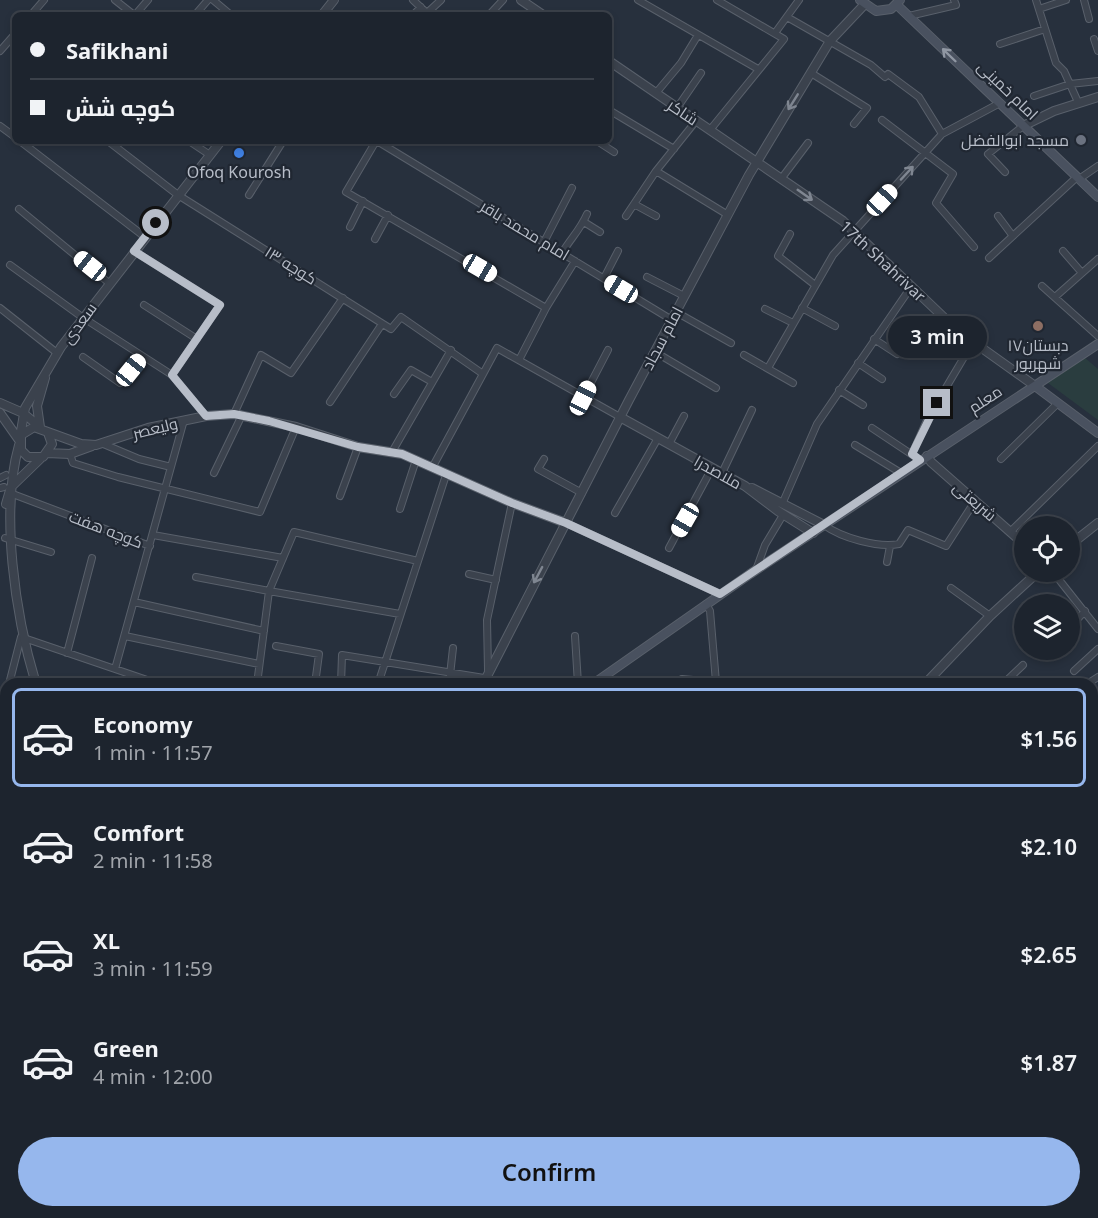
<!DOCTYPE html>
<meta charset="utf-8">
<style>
body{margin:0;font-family:"Noto Sans",Cairo,sans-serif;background:#252c36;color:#f1f3f6;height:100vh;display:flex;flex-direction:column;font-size:22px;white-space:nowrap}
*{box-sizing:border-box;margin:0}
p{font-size:20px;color:#a0a4aa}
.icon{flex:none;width:33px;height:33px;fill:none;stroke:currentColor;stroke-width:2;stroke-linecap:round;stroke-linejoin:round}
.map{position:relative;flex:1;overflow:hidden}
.panel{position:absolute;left:0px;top:678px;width:1098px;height:540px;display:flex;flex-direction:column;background:#1d242e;border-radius:18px 18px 0 0;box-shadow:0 3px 9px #0003,0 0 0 2px #3b414a}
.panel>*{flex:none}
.top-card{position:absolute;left:12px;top:12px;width:600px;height:132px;border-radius:9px;box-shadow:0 3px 9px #0003,0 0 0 2px #3b414a;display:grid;align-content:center;height:132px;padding:0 18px;background:#1d242e}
.tools{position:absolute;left:1014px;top:516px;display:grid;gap:12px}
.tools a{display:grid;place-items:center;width:66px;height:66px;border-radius:50%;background:#1d242e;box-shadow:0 3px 9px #0003,0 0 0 2px #3b414a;font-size:30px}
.end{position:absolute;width:27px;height:27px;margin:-14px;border:8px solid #b7bdc8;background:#111;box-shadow:0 0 0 3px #111}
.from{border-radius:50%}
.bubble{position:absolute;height:42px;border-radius:21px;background:#1d242e;box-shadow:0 3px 9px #0003,0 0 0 2px #3b414a;font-size:20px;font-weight:600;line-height:42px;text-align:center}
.car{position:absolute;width:18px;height:36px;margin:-18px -9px;border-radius:8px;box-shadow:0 0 4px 2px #0007;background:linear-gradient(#fff 24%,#345 0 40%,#fff 0 76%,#345 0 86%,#fff 0)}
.top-card b{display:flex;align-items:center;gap:21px;height:57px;font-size:22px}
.top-card b+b{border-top:2px solid #3b414a}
.top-card i{width:15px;height:15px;background:#f1f3f6}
ul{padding:10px 0 0;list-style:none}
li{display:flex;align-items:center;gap:18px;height:99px;margin:0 12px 9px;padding:0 6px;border:3px solid transparent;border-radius:9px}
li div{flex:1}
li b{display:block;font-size:22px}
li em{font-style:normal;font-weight:600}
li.on{border-color:#96b7ed}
li>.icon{width:54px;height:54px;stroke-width:1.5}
.cta{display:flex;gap:12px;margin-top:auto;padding:12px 18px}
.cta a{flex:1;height:69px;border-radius:36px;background:#96b7ed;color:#111;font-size:24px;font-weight:600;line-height:69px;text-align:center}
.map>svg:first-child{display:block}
.green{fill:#2a3d3f}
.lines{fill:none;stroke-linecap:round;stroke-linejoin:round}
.minor-casing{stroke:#59606b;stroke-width:8}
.tertiary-casing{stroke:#59606b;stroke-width:10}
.secondary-casing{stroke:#59606b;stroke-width:10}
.primary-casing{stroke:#444b56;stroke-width:11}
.minor{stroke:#3b424d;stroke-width:6}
.tertiary{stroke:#3b424d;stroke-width:8}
.secondary{stroke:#49515f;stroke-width:8}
.primary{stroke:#59616d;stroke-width:9}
.oneway{stroke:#9097a3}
.oneway2{stroke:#7f8691}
.route{stroke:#b7bdc8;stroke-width:8}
.worship-dot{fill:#6b7280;stroke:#202732;stroke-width:2}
.shop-dot{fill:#3f7fe0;stroke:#202732;stroke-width:2}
.education-dot{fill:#8d6e63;stroke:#202732;stroke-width:2}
.labels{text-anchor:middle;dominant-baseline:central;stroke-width:4.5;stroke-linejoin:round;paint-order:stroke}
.street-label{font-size:16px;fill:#b7bdc8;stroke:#202732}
.poi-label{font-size:16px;fill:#b7bdc8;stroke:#202732}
</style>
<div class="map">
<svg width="1098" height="1218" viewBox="0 0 1098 1218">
<rect width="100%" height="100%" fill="#27303d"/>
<path class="green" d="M 1084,357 L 1098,369 L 1098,420 L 1048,383 Z
M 682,1212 L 838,1212 L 846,1218 L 675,1218 Z"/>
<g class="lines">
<g class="minor-casing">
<path id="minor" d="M 115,0 L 134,15
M 213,0 L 231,15
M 413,0 L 429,15
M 638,0 L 758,69
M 1036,0 L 1056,63 L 1064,71 L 1078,102
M 1084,0 L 1089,19
M 1039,9 L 1066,0
M 427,13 L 441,0
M 31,15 L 44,0
M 135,15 L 148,0
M 195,15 L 208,0
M 413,15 L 421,7
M 489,15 L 503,0
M 909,16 L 956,5 L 954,0
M 787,17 L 871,65 L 885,77 L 888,74 L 919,97 L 942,134
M 775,33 L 799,0
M 1094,39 L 1098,51
M 1000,44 L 1045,29
M 0,51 L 15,34
M 811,73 L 867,108 L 854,124
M 656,93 L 681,63 L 698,35
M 1034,96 L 1070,84 L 1098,81
M 677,108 L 701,73
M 609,110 L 674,149
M 882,120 L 953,174 L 936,203 L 974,247
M 0,126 L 15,137
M 710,130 L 784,39 L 717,0
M 20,141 L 145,237
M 108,141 L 178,195 L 391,329 L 401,317 L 483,374 L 497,348 L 620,417
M 189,141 L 210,155
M 376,141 L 346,192 L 546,308
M 377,141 L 672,320
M 597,141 L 614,152
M 656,171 L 728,215
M 1005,172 L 988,154 L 1023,126
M 781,179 L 808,143
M 1079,179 L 1098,166
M 249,195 L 283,141
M 634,204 L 656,216
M 19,209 L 109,283
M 626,216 L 656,171 L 696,121
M 998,216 L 1012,235
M 584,222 L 600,232
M 350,227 L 363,201
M 790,234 L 778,256 L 815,285
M 375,239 L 388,215
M 544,242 L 572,188
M 134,251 L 220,305 L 172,375 L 206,416
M 1063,251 L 1082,273
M 562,253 C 571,238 580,230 587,214
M 989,258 L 1077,177
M 10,265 L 82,317 L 172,375
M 647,277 L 684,296
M 604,278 L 618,251
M 1042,286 L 1098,336
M 1055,297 L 1098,259
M 144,305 L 197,339
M 0,308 L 57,353
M 802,308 L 835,326
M 765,309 L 793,323
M 676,312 L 731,343
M 874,339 L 897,354
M 655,352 L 716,388
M 744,355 L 793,383
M 83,357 L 120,383 L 142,356
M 519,360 L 546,308 L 575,261
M 858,363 L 882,379
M 768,368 L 833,255 L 942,134 L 1000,103
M 839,390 L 863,405
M 394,394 L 411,370 L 432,382
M 583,398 L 608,350
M 330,402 L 382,324
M 234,414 L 261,355 L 291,373 L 343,298
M 872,428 L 920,460
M 101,443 L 139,459 L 171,467
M 669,444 L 684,416
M 855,445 L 901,473
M 392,452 L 451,350
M 70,454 L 73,463 L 118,477 L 260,512 L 296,427
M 912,454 L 928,418 L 973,342
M 544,459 L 538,469 L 582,493
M 1001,459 L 1058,403
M 432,468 L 483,374
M 214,473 L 242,415
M 722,473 L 752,410
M 0,478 L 6,475
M 0,488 L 4,487
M 10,493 L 150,546
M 340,496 L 358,447
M 783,502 L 817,424 L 911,287
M 400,509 L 416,460
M 615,513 L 658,438
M 566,523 L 720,594
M 824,525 C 842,538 878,548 899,544 L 908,530 L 946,546 L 975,501
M 1010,532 L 1098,446
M 153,535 L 283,558
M 5,538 L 51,552
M 669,548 L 712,468
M 887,562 L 890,546
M 756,570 L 765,545 L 783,515
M 1053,572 L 1098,629
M 469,574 L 496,580
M 196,577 L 269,591 L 294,532 L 418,561
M 951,588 L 990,616
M 134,602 L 264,631
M 1070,627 L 1085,611
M 125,636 L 259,664
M 575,636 L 578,684
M 276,646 L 319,654 L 315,684
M 67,653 L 92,558
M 1041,656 L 1047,650
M 115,669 L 184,420
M 488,670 L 487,620 L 512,503
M 1074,671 L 1098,649
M 682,679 L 716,682 L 710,611 L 706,604
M 9,684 L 21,637 L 159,684
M 257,684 L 269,591 L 400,614
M 341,684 L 342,655 L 484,678
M 378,684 L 446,475
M 449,684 L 453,648
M 1003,684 L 1023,665
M 1087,684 L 1098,677
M 0,718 L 6,695
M 1092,812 L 1098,817
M 1092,879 L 1098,884
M 1092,929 L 1098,934
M 1092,1141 L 1098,1133
M 1092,1172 L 1098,1177
M 0,1179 L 6,1183
M 50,1212 L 59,1218
M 103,1212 L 112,1218
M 236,1212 L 245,1218
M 1069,1212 L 1076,1218
M 63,1218 L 67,1212
M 319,1218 L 323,1212
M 1033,1218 L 1037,1212"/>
</g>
<g class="tertiary-casing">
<path id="tertiary" d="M 521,0 L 543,15
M 322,15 L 334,0
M 609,61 L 843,221 L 958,331 L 1035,386
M 1023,126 L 1054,111 L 1098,97
M 0,403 L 23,413 L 40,427
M 0,413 L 19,440
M 620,417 L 745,486 L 778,511 L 813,533
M 40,427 L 37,406 L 45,378
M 48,433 L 52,444 L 43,457 L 28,457 L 21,450 L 21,435 L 34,427 L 81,444 L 96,445 L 148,428 L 206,416 L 234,414 L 296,427 L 358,447 L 402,454 L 512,503 L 566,523
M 20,437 L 25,408 L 61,347 L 221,141
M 19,445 C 0,512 15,615 36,684
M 47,453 L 70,454 L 92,446
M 927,456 L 931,462 L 1024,544
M 752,488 L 824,525
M 6,504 L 11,487 L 40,459
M 1070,545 L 1098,523
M 483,684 L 629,400 L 749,175 L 830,41 L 864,5
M 925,684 L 990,616 L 1038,572
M 1092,953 L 1098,957
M 861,1212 L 868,1218
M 877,1212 L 885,1218
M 501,1218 L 505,1212"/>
</g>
<g class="secondary-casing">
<path id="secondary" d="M 860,0 L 876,11 L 891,9 L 900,0
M 897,5 L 1098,197
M 1035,386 L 1098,433
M 593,684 L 750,574 L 1098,344
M 1092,809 L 1098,804
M 0,1085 L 6,1082
M 0,1099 L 6,1096
M 623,1218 L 630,1212
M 641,1218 L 648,1212"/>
</g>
<g class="primary-casing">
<path id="primary" d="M 0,944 L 6,948
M 0,966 L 6,969
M 377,1212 L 386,1218
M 407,1212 L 416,1218"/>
</g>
<use href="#minor" class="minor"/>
<use href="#tertiary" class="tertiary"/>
<use href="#secondary" class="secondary"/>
<use href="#primary" class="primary"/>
</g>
<defs><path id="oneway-shaft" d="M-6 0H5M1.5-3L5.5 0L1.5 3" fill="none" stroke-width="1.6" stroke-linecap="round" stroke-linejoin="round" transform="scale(1.5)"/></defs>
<use class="oneway" href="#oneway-shaft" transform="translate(949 55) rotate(-136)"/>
<g class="oneway2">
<use href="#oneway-shaft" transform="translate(793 102) rotate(122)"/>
<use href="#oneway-shaft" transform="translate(907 173) rotate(-47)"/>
<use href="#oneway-shaft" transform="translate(805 195) rotate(35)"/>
<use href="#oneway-shaft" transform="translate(538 575) rotate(118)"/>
</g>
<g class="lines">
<path class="route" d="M 156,223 L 134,251 L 220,305 L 172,375 L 206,416 L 234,414 L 269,421 L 358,447 L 402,454 L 512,503 L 566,523 L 720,594 L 920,460 L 912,454 L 937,403"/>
</g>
<circle class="worship-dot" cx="1081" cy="140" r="6"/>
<circle class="shop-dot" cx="239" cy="153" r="6"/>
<circle class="education-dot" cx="1038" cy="326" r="6"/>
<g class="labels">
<g class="street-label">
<text transform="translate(1008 90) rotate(44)">امام خمینی</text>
<text transform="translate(683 112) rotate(34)">شاکر</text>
<text transform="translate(525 230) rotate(31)">امام محمد باقر</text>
<text transform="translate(883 261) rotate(43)">17th Shahrivar</text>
<text transform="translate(291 265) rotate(32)">کوچه ۱۳</text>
<text transform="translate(79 323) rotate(-54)">سعدی</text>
<text transform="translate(662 338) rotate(-62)">امام سجاد</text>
<text transform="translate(985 399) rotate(-33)">معلم</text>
<text transform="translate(155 428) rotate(-14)">ولیعصر</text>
<text transform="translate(718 472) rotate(29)">ملاصدرا</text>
<text transform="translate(975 501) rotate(41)">شریعتی</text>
<text transform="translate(106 529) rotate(21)">کوچه هفت</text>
</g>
<g class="poi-label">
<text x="1069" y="140" text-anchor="end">مسجد ابوالفضل</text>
<text x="239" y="172">Ofoq Kourosh</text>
<text x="1038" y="345">دبستان۱۷<tspan x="1038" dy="18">شهریور</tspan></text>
</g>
</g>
</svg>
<div class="tools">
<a><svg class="icon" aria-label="locate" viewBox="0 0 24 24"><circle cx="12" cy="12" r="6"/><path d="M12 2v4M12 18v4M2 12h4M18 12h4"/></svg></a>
<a><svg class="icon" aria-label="layers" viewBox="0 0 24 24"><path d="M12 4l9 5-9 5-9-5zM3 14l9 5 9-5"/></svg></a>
</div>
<i class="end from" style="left:156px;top:223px"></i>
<i class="end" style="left:937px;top:403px"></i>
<div class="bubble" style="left:888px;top:316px;width:99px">3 min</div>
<i class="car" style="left:882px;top:200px;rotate:43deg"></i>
<i class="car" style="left:90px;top:266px;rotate:309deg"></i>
<i class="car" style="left:480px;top:268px;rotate:120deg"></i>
<i class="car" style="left:621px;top:289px;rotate:301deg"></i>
<i class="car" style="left:131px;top:370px;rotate:39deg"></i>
<i class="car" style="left:583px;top:398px;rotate:27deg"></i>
<i class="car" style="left:685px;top:520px;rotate:210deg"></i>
<div class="top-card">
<b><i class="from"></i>Safikhani</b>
<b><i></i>کوچه شش</b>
</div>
<section class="panel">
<ul>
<li class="on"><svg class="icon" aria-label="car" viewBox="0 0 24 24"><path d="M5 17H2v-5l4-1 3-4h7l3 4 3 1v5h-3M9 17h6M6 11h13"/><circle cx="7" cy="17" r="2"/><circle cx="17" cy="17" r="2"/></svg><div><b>Economy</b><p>1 min · 11:57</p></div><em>$1.56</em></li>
<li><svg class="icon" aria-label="car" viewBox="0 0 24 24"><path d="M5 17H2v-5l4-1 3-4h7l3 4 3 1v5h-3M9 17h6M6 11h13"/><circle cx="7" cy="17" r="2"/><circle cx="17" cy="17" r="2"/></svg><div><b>Comfort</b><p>2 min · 11:58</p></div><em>$2.10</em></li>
<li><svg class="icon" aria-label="car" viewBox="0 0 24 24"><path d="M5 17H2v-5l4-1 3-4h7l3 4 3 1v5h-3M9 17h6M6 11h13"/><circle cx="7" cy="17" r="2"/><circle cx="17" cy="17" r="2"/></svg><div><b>XL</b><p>3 min · 11:59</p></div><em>$2.65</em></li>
<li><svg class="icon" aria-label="car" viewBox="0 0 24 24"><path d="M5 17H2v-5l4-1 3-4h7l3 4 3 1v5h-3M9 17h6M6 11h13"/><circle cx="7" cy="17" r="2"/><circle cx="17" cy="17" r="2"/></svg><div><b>Green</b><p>4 min · 12:00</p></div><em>$1.87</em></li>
</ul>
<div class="cta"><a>Confirm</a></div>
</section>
</div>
